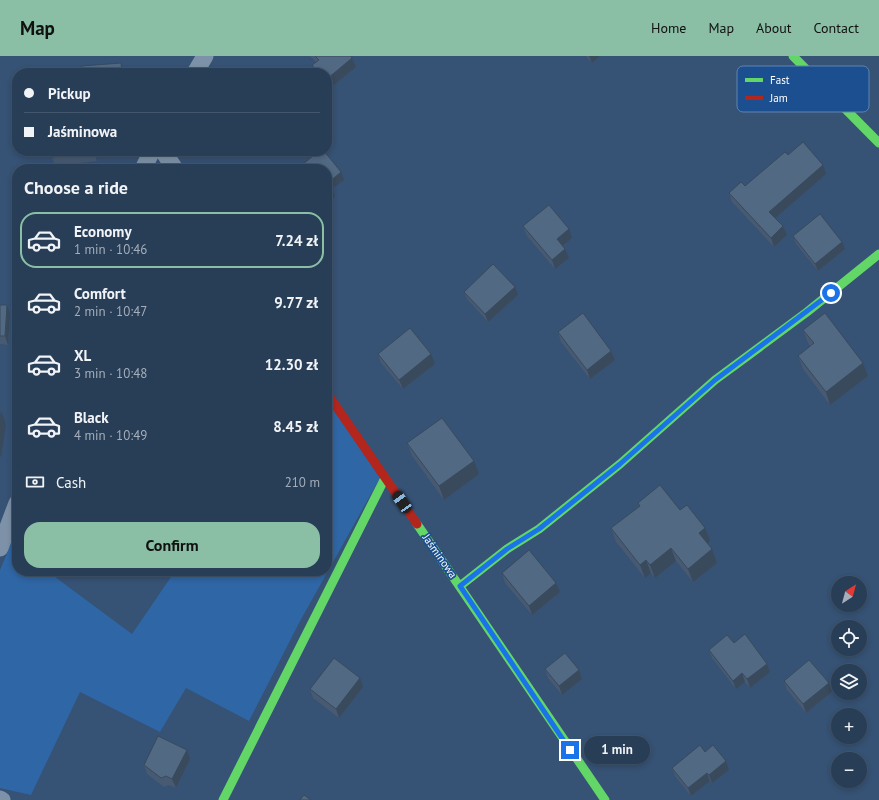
<!DOCTYPE html>
<meta charset="utf-8">
<style>
body{margin:0;font-family:"PT Sans",sans-serif;background:#344961;color:#f1f3f6;height:100vh;display:flex;flex-direction:column;font-size:15px;white-space:nowrap}
*{box-sizing:border-box;margin:0}
p{font-size:13px;color:#a5aeba}
.icon{flex:none;width:22px;height:22px;fill:none;stroke:currentColor;stroke-width:2;stroke-linecap:round;stroke-linejoin:round}
.map{position:relative;flex:1;overflow:hidden}
.drawer{position:absolute;left:12px;top:108px;width:320px;height:412px;display:flex;flex-direction:column;background:#283e57;border-radius:16px;box-shadow:0 2px 6px #0003,0 0 0 1px #44576d}
.drawer>*{flex:none}
.hud{position:absolute;left:12px;top:12px;width:320px;height:88px;border-radius:16px;box-shadow:0 2px 6px #0003,0 0 0 1px #44576d;display:grid;align-content:center;height:88px;padding:0 12px;background:#283e57}
.needle{width:26px;rotate:36deg}
.fabs{position:absolute;left:831px;top:520px;display:grid;gap:8px}
.fabs a{display:grid;place-items:center;width:36px;height:36px;border-radius:50%;background:#283e57;box-shadow:0 2px 6px #0003,0 0 0 1px #44576d;font-size:20px}
.end{position:absolute;width:18px;height:18px;margin:-9px;border:5px solid #1a73e8;background:#fff;box-shadow:0 0 0 2px #fff}
.from{border-radius:50%}
.bubble{position:absolute;height:28px;border-radius:14px;background:#283e57;box-shadow:0 2px 6px #0003,0 0 0 1px #44576d;font-size:13px;font-weight:800;line-height:28px;text-align:center}
.car{position:absolute;width:12px;height:24px;margin:-12px -6px;border-radius:5px;box-shadow:0 0 3px 1px #0007;background:linear-gradient(#222 24%,#8ab4d8 0 40%,#222 0 76%,#8ab4d8 0 86%,#222 0)}
.hud b{display:flex;align-items:center;gap:14px;height:38px;font-size:15px}
.hud b+b{border-top:1px solid #44576d}
.hud i{width:10px;height:10px;background:#f1f3f6}
ul{padding:0;list-style:none}
li{display:flex;align-items:center;gap:12px;height:56px;margin:0 8px 6px;padding:0 4px;border:2px solid transparent;border-radius:16px}
li div{flex:1}
li b{display:block;font-size:15px}
li em{font-style:normal;font-weight:800}
li.active{border-color:#8abfa5}
li>.icon{width:36px;height:36px;stroke-width:1.5}
h2{padding:0 12px;font-size:18px;line-height:48px}
.pay{display:flex;align-items:center;gap:10px;height:44px;padding:0 12px;font-size:15px}
.pay p{margin-inline-start:auto}
.button{display:flex;gap:8px;margin-top:auto;padding:8px 12px}
.button a{flex:1;height:46px;border-radius:16px;background:#8abfa5;color:#111;font-size:16px;font-weight:800;line-height:46px;text-align:center}
header{display:flex;align-items:center;gap:24px;box-sizing:border-box;height:56px;padding:0 20px;background:#8abfa5;color:#111}
header strong{font-size:19px}
nav{display:flex;gap:22px;margin-inline-start:auto;font-size:14px}
.map>svg:first-child{display:block}
.green{fill:#2f66a5}
.lines{fill:none;stroke-linecap:round;stroke-linejoin:round}
.street{stroke:#7d92a8;stroke-width:17}
.fast{stroke:#63d668;stroke-width:9}
.jam{stroke:#b3261e;stroke-width:9}
.wall{fill:#475a72}
.shaded-wall{fill:#394a5c}
.building{fill:#526984;stroke:#394a5c}
.route{stroke:#1a73e8;stroke-width:5}
.labels{text-anchor:middle;dominant-baseline:central;stroke-width:3.5;stroke-linejoin:round;paint-order:stroke}
.street-label{font-size:11px;fill:#fff;stroke:#1b4f8f}
.key{fill:#1b4f8f;stroke:#5f84b1;stroke-width:1}
.key-label{font-size:11px;fill:#fff}
</style>
<header>
<strong>Map</strong>
<nav><a>Home</a><a>Map</a><a>About</a><a>Contact</a></nav>
</header>
<div class="map">
<svg width="879" height="744" viewBox="0 0 879 744">
<rect width="100%" height="100%" fill="#365274"/>
<path class="green" d="M 327,344 L 380,422 L 299,567 L 249,665 L 186,632 L 160,676 L 80,636 L 31,739 L 0,732 L 0,514 L 11,488 L 17,492 L 17,515 L 47,515 L 132,578 L 175,515 L 327,515 Z"/>
<g class="lines">
<path class="street" d="M 195,17 L 205,0
M 163,95 L 175,113
M 143,113 L 152,95
M 0,492 L 17,447
M 0,743 L 2,744"/>
<path class="fast" d="M 793,0 L 879,87
M 417,468 L 605,744
M 460,530 L 507,493 L 539,473 L 620,408 L 715,324 L 807,256 L 879,198
M 223,744 L 385,422"/>
<path class="jam" d="M 327,337 L 417,468"/>
</g>
<path class="wall" d="M 310,0 L 351,0 L 356,11 L 328,34 L 327,32 L 327,17 L 315,17 L 312,9 L 316,6 Z
M 586,0 L 600,0 L 592,7 Z
M 96,95 L 97,105 L 55,110 L 52,101 Z
M 788,99 L 826,118 L 775,162 L 783,170 L 787,179 L 774,191 L 732,146 L 729,137 L 745,130 Z
M 523,170 L 572,182 L 563,190 L 569,202 L 555,213 L 527,180 Z
M 793,180 L 845,193 L 818,215 L 796,188 Z
M 17,218 L 17,259 L 15,259 L 11,250 Z
M 464,236 L 518,239 L 488,266 L 467,243 Z
M 0,249 L 10,258 L 8,289 L 0,288 Z
M 803,274 L 863,307 L 868,320 L 830,349 L 803,313 L 798,300 L 810,290 L 808,287 Z
M 558,276 L 611,295 L 615,304 L 590,323 L 561,286 Z
M 378,298 L 435,308 L 403,333 L 381,307 Z
M 407,387 L 479,418 L 444,444 L 412,400 Z
M 638,447 L 680,454 L 710,485 L 707,487 L 712,493 L 717,507 L 693,526 L 676,505 L 655,522 L 651,517 L 645,522 L 616,486 L 611,472 L 639,451 Z
M 104,515 L 118,515 L 115,521 Z
M 502,517 L 560,536 L 532,559 L 505,527 Z
M 734,587 L 767,608 L 770,616 L 750,632 L 745,626 L 736,633 L 712,602 L 709,594 Z
M 545,613 L 579,614 L 582,623 L 562,639 L 548,622 Z
M 784,625 L 832,636 L 806,657 L 787,634 Z
M 363,631 L 339,662 L 313,642 L 310,633 Z
M 705,696 L 729,714 L 712,727 L 710,725 L 691,740 L 675,720 L 672,712 Z
M 190,703 L 176,732 L 169,729 L 164,731 L 147,718 L 144,709 Z"/>
<path class="shaded-wall" d="M 589,0 L 600,0 L 592,7 Z
M 352,2 L 356,11 L 328,34 L 327,30 L 327,23 Z
M 121,7 L 125,16 L 125,17 L 122,17 Z
M 94,95 L 96,95 L 97,105 L 94,96 Z
M 823,109 L 826,118 L 773,164 L 769,156 Z
M 341,116 L 344,124 L 330,134 L 328,127 Z
M 333,133 L 335,141 L 327,147 L 327,138 Z
M 783,170 L 787,179 L 774,191 L 771,182 Z
M 569,173 L 572,182 L 560,192 L 557,183 Z
M 842,186 L 845,193 L 818,215 L 815,208 Z
M 565,193 L 569,202 L 555,213 L 552,204 Z
M 515,231 L 518,239 L 488,266 L 485,258 Z
M 7,249 L 10,258 L 8,289 L 5,280 Z
M 611,295 L 615,304 L 590,323 L 587,314 Z
M 431,298 L 435,308 L 403,333 L 399,324 Z
M 863,307 L 868,320 L 830,349 L 826,336 Z
M 1,355 L 6,368 L 1,401 L 0,399 L 0,361 Z
M 474,405 L 479,418 L 444,444 L 439,430 Z
M 705,472 L 710,485 L 704,490 L 699,477 Z
M 671,492 L 676,505 L 655,522 L 650,509 Z
M 712,493 L 717,507 L 693,526 L 688,513 Z
M 646,504 L 651,517 L 645,522 L 640,509 Z
M 113,515 L 118,515 L 115,521 Z
M 556,527 L 560,536 L 532,559 L 529,550 Z
M 767,608 L 770,616 L 750,632 L 747,623 Z
M 579,614 L 582,623 L 562,639 L 559,630 Z
M 742,617 L 745,626 L 736,633 L 733,625 Z
M 360,622 L 363,631 L 339,662 L 336,653 Z
M 829,627 L 832,636 L 806,657 L 803,648 Z
M 187,694 L 190,703 L 176,732 L 172,723 Z
M 726,705 L 729,714 L 712,727 L 709,719 Z
M 707,717 L 710,725 L 691,740 L 688,732 Z"/>
<path class="building" d="M 315,0 L 351,0 L 352,2 L 327,23 L 327,17 L 319,17 L 312,9 L 319,4 Z
M 121,7 L 122,17 L 83,17 L 82,10 Z
M 803,86 L 823,109 L 769,156 L 783,170 L 771,182 L 729,137 L 741,126 L 745,130 L 785,96 L 788,99 Z
M 51,95 L 94,95 L 94,96 L 52,101 Z
M 319,95 L 324,95 L 341,116 L 328,127 L 333,133 L 327,138 L 327,113 L 297,113 Z
M 549,149 L 569,173 L 557,183 L 565,193 L 552,204 L 523,170 Z
M 820,158 L 842,186 L 815,208 L 793,180 Z
M 493,208 L 515,231 L 485,258 L 464,236 Z
M 15,218 L 17,218 L 17,251 L 11,250 Z
M 0,249 L 7,249 L 5,280 L 0,280 Z
M 583,257 L 611,295 L 587,314 L 558,276 Z
M 825,257 L 863,307 L 826,336 L 798,300 L 814,287 L 803,274 Z
M 410,272 L 431,298 L 399,324 L 378,298 Z
M 442,362 L 474,405 L 439,430 L 407,387 Z
M 660,429 L 680,454 L 687,449 L 705,472 L 699,477 L 712,493 L 688,513 L 671,492 L 650,509 L 646,504 L 640,509 L 611,472 L 640,450 L 638,447 Z
M 529,494 L 556,527 L 529,550 L 502,517 Z
M 745,578 L 767,608 L 747,623 L 742,617 L 733,625 L 709,594 L 727,579 L 734,587 Z
M 565,597 L 579,614 L 559,630 L 545,613 Z
M 334,602 L 360,622 L 336,653 L 310,633 Z
M 809,604 L 829,627 L 803,648 L 784,625 Z
M 158,680 L 187,694 L 172,723 L 166,720 L 161,722 L 144,709 Z
M 700,689 L 705,696 L 713,689 L 726,705 L 709,719 L 707,717 L 688,732 L 672,712 Z
M 304,739 L 311,744 L 300,744 Z"/>
<g class="lines">
<path class="route" d="M 570,694 L 460,530 L 507,493 L 539,473 L 620,408 L 715,324 L 831,237"/>
</g>
<g class="labels">
<g class="street-label">
<text transform="translate(440 500) rotate(55)">Jaśminowa</text>
</g>
</g>
<rect x="737" y="10" width="132" height="46" rx="6" class="key"/>
<rect x="745" y="22" width="18" height="4" fill="#63d668"/>
<rect x="745" y="40" width="18" height="4" fill="#b3261e"/>
<g class="key-label">
<text x="770" y="28">Fast</text>
<text x="770" y="46">Jam</text>
</g>
</svg>
<div class="fabs">
<a><svg class="needle" viewBox="-14 -14 28 28"><path d="M0-13l5 13h-10z" fill="#e53935"/><path d="M0 13l5-13h-10z" fill="#a5aeba"/></svg></a>
<a><svg class="icon" aria-label="locate" viewBox="0 0 24 24"><circle cx="12" cy="12" r="6"/><path d="M12 2v4M12 18v4M2 12h4M18 12h4"/></svg></a>
<a><svg class="icon" aria-label="layers" viewBox="0 0 24 24"><path d="M12 4l9 5-9 5-9-5zM3 14l9 5 9-5"/></svg></a>
<a>+</a>
<a>−</a>
</div>
<i class="end from" style="left:831px;top:237px"></i>
<i class="end" style="left:570px;top:694px"></i>
<div class="bubble" style="left:584px;top:680px;width:66px">1 min</div>
<i class="car" style="left:402px;top:446px;rotate:325deg"></i>
<div class="hud">
<b><i class="from"></i>Pickup</b>
<b><i></i>Jaśminowa</b>
</div>
<section class="drawer">
<h2>Choose a ride</h2>
<ul>
<li class="active"><svg class="icon" aria-label="car" viewBox="0 0 24 24"><path d="M5 17H2v-5l4-1 3-4h7l3 4 3 1v5h-3M9 17h6M6 11h13"/><circle cx="7" cy="17" r="2"/><circle cx="17" cy="17" r="2"/></svg><div><b>Economy</b><p>1 min · 10:46</p></div><em>7.24 zł</em></li>
<li><svg class="icon" aria-label="car" viewBox="0 0 24 24"><path d="M5 17H2v-5l4-1 3-4h7l3 4 3 1v5h-3M9 17h6M6 11h13"/><circle cx="7" cy="17" r="2"/><circle cx="17" cy="17" r="2"/></svg><div><b>Comfort</b><p>2 min · 10:47</p></div><em>9.77 zł</em></li>
<li><svg class="icon" aria-label="car" viewBox="0 0 24 24"><path d="M5 17H2v-5l4-1 3-4h7l3 4 3 1v5h-3M9 17h6M6 11h13"/><circle cx="7" cy="17" r="2"/><circle cx="17" cy="17" r="2"/></svg><div><b>XL</b><p>3 min · 10:48</p></div><em>12.30 zł</em></li>
<li><svg class="icon" aria-label="car" viewBox="0 0 24 24"><path d="M5 17H2v-5l4-1 3-4h7l3 4 3 1v5h-3M9 17h6M6 11h13"/><circle cx="7" cy="17" r="2"/><circle cx="17" cy="17" r="2"/></svg><div><b>Black</b><p>4 min · 10:49</p></div><em>8.45 zł</em></li>
</ul>
<div class="pay"><svg class="icon" aria-label="cash" viewBox="0 0 24 24"><path d="M3 7h18v10H3z"/><circle cx="12" cy="12" r="2"/></svg>Cash<p>210 m</p></div>
<div class="button"><a>Confirm</a></div>
</section>
</div>
